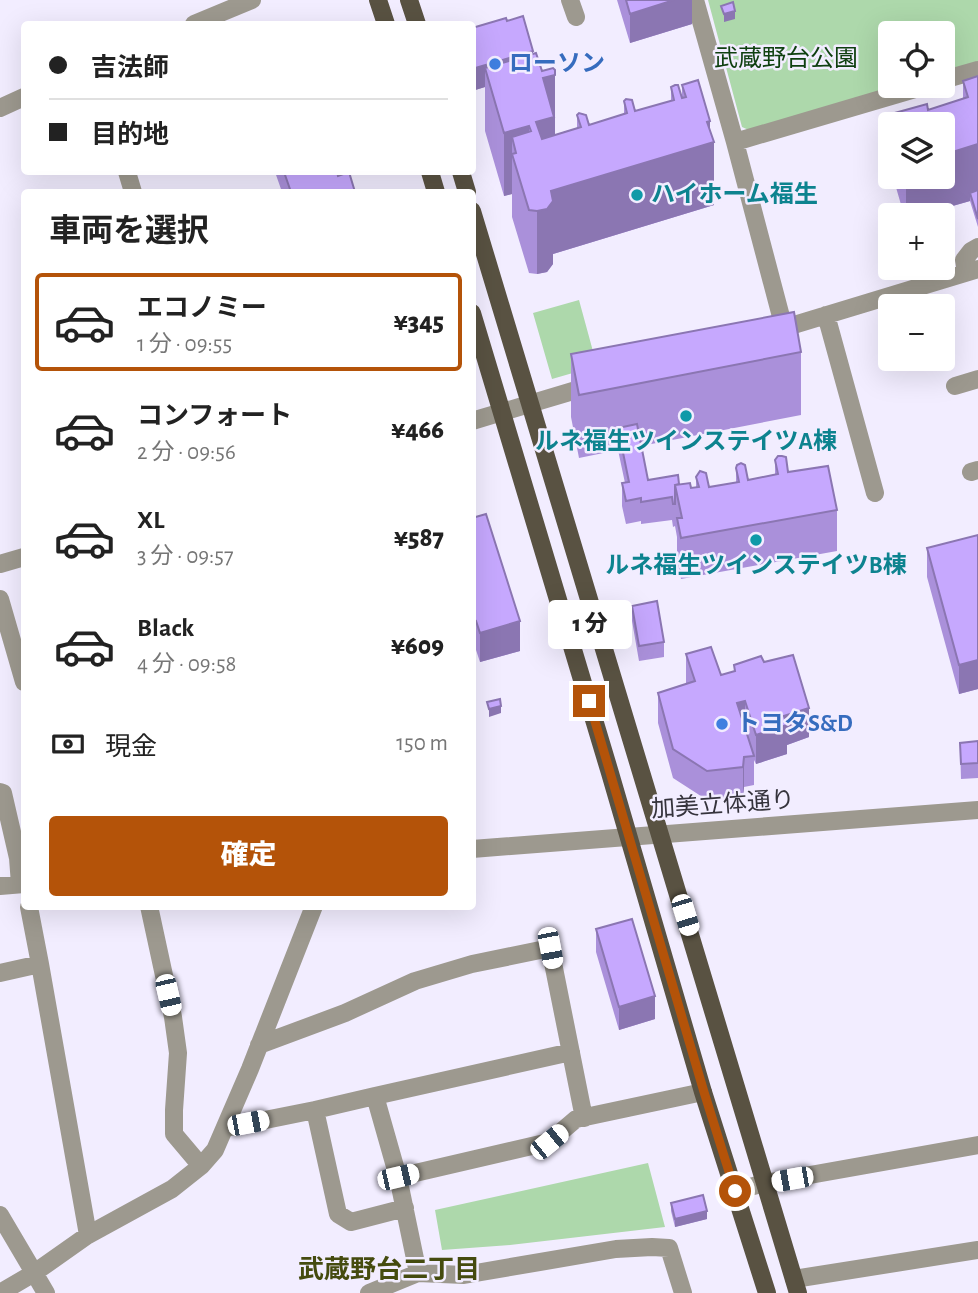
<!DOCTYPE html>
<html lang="ja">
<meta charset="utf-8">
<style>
body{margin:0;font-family:"Alegreya Sans","Noto Sans JP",sans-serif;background:#f2f2f2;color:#222;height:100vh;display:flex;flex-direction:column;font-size:26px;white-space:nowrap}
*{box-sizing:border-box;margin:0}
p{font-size:23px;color:#767676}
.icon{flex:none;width:38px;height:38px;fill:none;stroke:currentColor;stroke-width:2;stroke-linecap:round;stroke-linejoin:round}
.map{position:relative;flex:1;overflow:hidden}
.drawer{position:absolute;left:21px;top:189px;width:455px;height:721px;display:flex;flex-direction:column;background:#fff;border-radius:7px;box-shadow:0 7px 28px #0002}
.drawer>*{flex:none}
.top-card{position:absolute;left:21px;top:21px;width:455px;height:154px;border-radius:7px;box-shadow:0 7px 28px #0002;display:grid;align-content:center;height:154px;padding:0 28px;background:#fff}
.controls{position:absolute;left:878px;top:21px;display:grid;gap:14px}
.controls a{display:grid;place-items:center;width:77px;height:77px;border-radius:7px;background:#fff;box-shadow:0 7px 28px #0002;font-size:35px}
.end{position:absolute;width:32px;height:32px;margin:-16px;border:9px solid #b45309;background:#fff;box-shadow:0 0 0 4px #fff}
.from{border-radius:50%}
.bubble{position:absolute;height:49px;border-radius:7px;background:#fff;box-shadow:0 7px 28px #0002;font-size:23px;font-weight:800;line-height:49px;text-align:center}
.car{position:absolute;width:21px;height:42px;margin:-21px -10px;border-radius:9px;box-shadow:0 0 5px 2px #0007;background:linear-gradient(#fff 24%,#345 0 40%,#fff 0 76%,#345 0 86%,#fff 0)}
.top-card b{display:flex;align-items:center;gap:24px;height:66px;font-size:26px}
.top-card b+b{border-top:2px solid #e0e0e0}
.top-card i{width:18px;height:18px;background:#222}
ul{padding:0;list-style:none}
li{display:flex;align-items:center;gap:21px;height:98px;margin:0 14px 10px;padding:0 14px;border:4px solid transparent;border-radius:7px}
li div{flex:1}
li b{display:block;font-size:26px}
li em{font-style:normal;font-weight:800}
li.active{border-color:#b45309}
li>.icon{width:63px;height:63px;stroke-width:1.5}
h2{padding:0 28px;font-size:32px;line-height:84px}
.pay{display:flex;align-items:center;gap:18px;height:77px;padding:0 28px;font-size:26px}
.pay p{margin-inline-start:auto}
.action{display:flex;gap:14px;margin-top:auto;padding:14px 28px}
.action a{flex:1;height:80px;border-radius:7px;background:#b45309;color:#fff;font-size:28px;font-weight:800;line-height:80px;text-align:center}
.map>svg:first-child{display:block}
.green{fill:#add8ab}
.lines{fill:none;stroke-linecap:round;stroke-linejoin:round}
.minor{stroke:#9d998f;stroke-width:18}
.major{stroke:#595242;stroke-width:18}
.wall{fill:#aa90da}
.shaded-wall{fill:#8b76b2}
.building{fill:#c6a8fe;stroke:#8b76b2;stroke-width:2}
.route{stroke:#b45309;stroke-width:9}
.shop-dot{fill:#3f7fe0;stroke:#f2edff;stroke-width:2.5}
.culture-dot{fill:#0f9aa8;stroke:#f2edff;stroke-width:2.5}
.labels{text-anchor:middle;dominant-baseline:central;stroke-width:5;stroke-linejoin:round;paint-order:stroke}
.park-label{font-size:24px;fill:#0f4010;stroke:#f2edff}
.shop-label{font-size:24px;font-weight:bold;fill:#366cbe;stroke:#f2edff;text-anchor:start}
.culture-label{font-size:24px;font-weight:bold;fill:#0d838f;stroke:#f2edff}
.street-label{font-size:24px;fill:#35333c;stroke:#f2edff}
.neighbourhood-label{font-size:26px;font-weight:bold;fill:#454b0f;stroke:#f2edff}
</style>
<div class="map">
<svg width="978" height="1293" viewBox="0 0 978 1293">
<rect width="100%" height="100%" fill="#f2edff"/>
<path class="green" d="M 708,0 L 978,0 L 978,62 L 943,72 L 943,33 L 891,33 L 891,86 L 899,86 L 751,131 L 742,127 Z
M 579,300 L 597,366 L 552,379 L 533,313 Z
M 648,1163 L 665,1227 L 510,1245 L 442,1250 L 435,1210 Z"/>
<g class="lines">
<path class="minor" d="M 570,0 L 576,17
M 695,0 L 735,142 L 784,328
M 194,24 L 252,0
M 943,80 L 978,70
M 0,108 L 24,97
M 735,142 L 925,86
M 127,172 L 133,192
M 966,272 L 964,260 L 971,251 L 978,247
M 826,315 L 875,493
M 774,331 L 978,269
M 955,386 L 978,379
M 472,421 L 593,385
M 971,472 L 978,470
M 0,564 L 24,557
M 0,599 L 24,682
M 0,792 L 3,793 L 18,858 L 20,884
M 472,849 L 978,810
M 0,886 L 24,884
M 149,906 L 173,1017 L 178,1053 L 174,1110 L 174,1134 L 201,1166
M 29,907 L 40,964 L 88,1235
M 0,973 L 40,964
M 259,1045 L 345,1013 L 415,981 L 472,964 L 550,948 L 584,1118
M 375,1096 L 571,1052
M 225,1128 L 315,1110
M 398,1177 L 549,1142 L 576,1119 L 703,1092
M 735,1191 L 765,1183 L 978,1145
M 405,1208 L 351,1222 L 338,1214 L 315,1110 L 375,1096 L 398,1177 L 418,1273
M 0,1215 L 46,1293
M 794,1279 L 978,1250
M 0,1293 L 34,1273 L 88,1235 L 172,1189 L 201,1166 L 215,1150 L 250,1069 L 314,906
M 369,1293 L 418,1273 L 464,1275 L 616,1249 L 652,1247 L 669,1248 L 683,1293"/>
<path class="major" d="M 378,0 L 386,24
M 409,0 L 417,24
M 430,172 L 436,192
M 461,172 L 467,192
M 472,211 L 798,1293
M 472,313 L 610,773 L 703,1092 L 767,1293"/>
</g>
<path class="wall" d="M 617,0 L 692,0 L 692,24 L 630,43 Z
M 507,21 L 533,54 L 555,135 L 577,128 L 577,115 L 589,125 L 624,114 L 624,101 L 635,111 L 671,101 L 671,87 L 682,98 L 682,85 L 710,130 L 714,205 L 553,254 L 553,264 L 547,272 L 537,274 L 529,273 L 512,217 L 512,194 L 504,196 L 485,131 L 485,87 L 472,91 L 472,28 Z
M 978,76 L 978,227 L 970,201 L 921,215 L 904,215 L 893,177 L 943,177 L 943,124 L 891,124 L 891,169 L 891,114 L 928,110 L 963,99 L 963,81 Z
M 275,172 L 337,172 L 338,176 L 355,192 L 282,192 Z
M 801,352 L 801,415 L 641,446 L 648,480 L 679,484 L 691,488 L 696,488 L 696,477 L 709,487 L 736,483 L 736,468 L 748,480 L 775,475 L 775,460 L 788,472 L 837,510 L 837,551 L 681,579 L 677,559 L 677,537 L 675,526 L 673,527 L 672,520 L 641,524 L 641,521 L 626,524 L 622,506 L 622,483 L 625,483 L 618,450 L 579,458 L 571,417 L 571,354 Z
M 472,518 L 520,651 L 480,662 L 476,650 Z
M 978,535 L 978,689 L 959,694 L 927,577 L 927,548 Z
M 632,606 L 664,642 L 664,657 L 639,661 L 632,621 Z
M 686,654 L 721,675 L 734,671 L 734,665 L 764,662 L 809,737 L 787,745 L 787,754 L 756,764 L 754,760 L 754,785 L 744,787 L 743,796 L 707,800 L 673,778 L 658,723 L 658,693 L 686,684 Z
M 978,741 L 978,778 L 961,779 L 960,743 Z
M 596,929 L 655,1019 L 619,1030 L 596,952 Z
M 671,1203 L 707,1219 L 675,1227 L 671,1211 Z"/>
<path class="shaded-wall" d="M 674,0 L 692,0 L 692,24 L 630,43 L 630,14 Z
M 735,11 L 735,19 L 724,22 L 724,14 Z
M 533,51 L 533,73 L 485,68 L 485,87 L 472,91 L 472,69 Z
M 555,70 L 555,138 L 536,185 L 536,122 L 543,78 Z
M 710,121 L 710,143 L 714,142 L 714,205 L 553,254 L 553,264 L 547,272 L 537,274 L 537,211 L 551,191 Z
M 529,126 L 529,189 L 512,137 L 512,194 L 504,196 L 504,133 Z
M 978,144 L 978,198 L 970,193 L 970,201 L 921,215 L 906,215 L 906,177 L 943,177 L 943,155 Z
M 476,621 L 476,650 L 472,651 L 472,622 Z
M 520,621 L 520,651 L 480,662 L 480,633 Z
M 978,660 L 978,689 L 959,694 L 959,665 Z
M 745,701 L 745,730 L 737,703 Z
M 501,706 L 501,713 L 489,717 L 489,709 Z
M 809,708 L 809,737 L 787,745 L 787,754 L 756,764 L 756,735 L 784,716 Z
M 744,757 L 744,787 L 743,796 L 743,767 Z
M 655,996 L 655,1019 L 619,1030 L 619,1007 Z
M 707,1211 L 707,1219 L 675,1227 L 675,1219 Z"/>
<path class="building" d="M 626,0 L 674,0 L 630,14 Z
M 733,2 L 735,11 L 724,14 L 721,6 Z
M 523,16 L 533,51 L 472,69 L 472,28 L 506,18 L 507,21 Z
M 536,53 L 542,71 L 553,68 L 555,70 L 555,75 L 543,78 L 554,117 L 536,122 L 542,139 L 581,127 L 577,115 L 579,113 L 586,115 L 589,125 L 627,113 L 624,101 L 626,99 L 632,100 L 635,111 L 674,100 L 671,87 L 675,85 L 678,85 L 682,98 L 686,97 L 682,85 L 698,80 L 710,121 L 707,122 L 714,142 L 551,191 L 553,201 L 547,209 L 537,211 L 529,210 L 512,154 L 516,153 L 512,137 L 531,131 L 529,126 L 504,133 L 485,68 Z
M 978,76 L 978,144 L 943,155 L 943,124 L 893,124 L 891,114 L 927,104 L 928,110 L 968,97 L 963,81 Z
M 284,172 L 337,172 L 338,176 L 349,172 L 355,192 L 291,192 Z
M 978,190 L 978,219 L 970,193 Z
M 794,312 L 801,352 L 579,395 L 571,354 Z
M 637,424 L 648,480 L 678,475 L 679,484 L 675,485 L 675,504 L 673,504 L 672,497 L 641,502 L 641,498 L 626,501 L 622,483 L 629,482 L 618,428 Z
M 778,456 L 782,456 L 786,457 L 788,472 L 828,466 L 837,510 L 681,538 L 677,518 L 682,518 L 675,485 L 690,483 L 691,488 L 699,487 L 696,477 L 700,471 L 706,473 L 709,487 L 739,482 L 736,468 L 737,465 L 741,463 L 745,465 L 748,480 L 778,474 L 775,460 Z
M 486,514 L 520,621 L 480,633 L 476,621 L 472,622 L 472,518 Z
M 978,535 L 978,660 L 959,665 L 927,548 Z
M 657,601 L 664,642 L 639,646 L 632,606 Z
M 711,647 L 721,675 L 735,671 L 734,665 L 761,656 L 764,662 L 793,655 L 809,708 L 784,716 L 787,725 L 756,735 L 745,701 L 737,703 L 754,756 L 744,757 L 743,767 L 707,771 L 673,749 L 658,693 L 695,681 L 686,654 Z
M 500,699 L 501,706 L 489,709 L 487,702 Z
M 978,741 L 978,763 L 961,764 L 960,743 Z
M 632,919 L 655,996 L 619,1007 L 596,929 Z
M 703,1195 L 707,1211 L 675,1219 L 671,1203 Z"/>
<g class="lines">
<path class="route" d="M 589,701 L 704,1092 L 735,1191"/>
</g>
<g class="shop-dot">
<circle cx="495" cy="64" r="7"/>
<circle cx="722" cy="724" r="7"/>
</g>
<g class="culture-dot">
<circle cx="637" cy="195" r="7"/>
<circle cx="686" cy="416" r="7"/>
<circle cx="756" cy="540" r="7"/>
</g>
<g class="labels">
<g class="park-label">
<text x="786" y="59">武蔵野台公園</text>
</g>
<g class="shop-label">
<text x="509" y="64">ローソン</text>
<text x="736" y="724">トヨタS&amp;D</text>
</g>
<g class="culture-label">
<text x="651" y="195" text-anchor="start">ハイホーム福生</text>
<text x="686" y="442">ルネ福生ツインステイツA棟</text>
<text x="756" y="566">ルネ福生ツインステイツB棟</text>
</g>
<g class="street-label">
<text transform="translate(723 805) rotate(-4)">加美立体通り</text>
</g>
<g class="neighbourhood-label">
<text x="389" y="1270">武蔵野台二丁目</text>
</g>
</g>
</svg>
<div class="controls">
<a><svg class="icon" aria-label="locate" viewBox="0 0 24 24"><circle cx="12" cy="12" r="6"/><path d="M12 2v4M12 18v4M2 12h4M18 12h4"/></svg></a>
<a><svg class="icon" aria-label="layers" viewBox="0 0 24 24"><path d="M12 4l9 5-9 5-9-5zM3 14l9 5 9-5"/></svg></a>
<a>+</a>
<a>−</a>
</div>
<i class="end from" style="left:735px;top:1191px"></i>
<i class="end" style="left:589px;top:701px"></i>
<div class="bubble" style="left:548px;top:600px;width:84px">1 分</div>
<i class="car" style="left:685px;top:915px;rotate:163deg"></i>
<i class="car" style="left:550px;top:948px;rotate:169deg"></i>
<i class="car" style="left:168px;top:995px;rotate:167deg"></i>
<i class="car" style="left:248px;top:1123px;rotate:79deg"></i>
<i class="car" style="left:549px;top:1142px;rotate:51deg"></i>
<i class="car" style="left:398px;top:1177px;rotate:77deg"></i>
<i class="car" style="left:792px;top:1179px;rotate:260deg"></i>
<div class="top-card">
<b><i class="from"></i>吉法師</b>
<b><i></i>目的地</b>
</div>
<section class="drawer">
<h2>車両を選択</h2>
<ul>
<li class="active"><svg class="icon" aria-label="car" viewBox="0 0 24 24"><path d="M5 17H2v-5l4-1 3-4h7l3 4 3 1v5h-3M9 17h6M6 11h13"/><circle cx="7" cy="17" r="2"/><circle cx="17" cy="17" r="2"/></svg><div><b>エコノミー</b><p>1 分 · 09:55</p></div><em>¥345</em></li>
<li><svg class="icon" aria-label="car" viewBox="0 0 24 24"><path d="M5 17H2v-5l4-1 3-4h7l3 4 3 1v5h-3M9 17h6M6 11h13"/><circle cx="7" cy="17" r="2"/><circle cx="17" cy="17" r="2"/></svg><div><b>コンフォート</b><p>2 分 · 09:56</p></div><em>¥466</em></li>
<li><svg class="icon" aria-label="car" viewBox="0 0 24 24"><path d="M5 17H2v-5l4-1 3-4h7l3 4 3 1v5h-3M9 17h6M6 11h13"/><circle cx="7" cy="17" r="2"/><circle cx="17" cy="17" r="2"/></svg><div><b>XL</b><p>3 分 · 09:57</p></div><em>¥587</em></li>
<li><svg class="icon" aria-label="car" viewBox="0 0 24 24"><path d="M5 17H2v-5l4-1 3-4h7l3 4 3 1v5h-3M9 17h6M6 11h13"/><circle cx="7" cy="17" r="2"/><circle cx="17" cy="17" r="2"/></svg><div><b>Black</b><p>4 分 · 09:58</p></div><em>¥609</em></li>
</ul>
<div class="pay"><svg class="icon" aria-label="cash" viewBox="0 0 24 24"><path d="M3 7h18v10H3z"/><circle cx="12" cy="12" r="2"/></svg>現金<p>150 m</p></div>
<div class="action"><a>確定</a></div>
</section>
</div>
